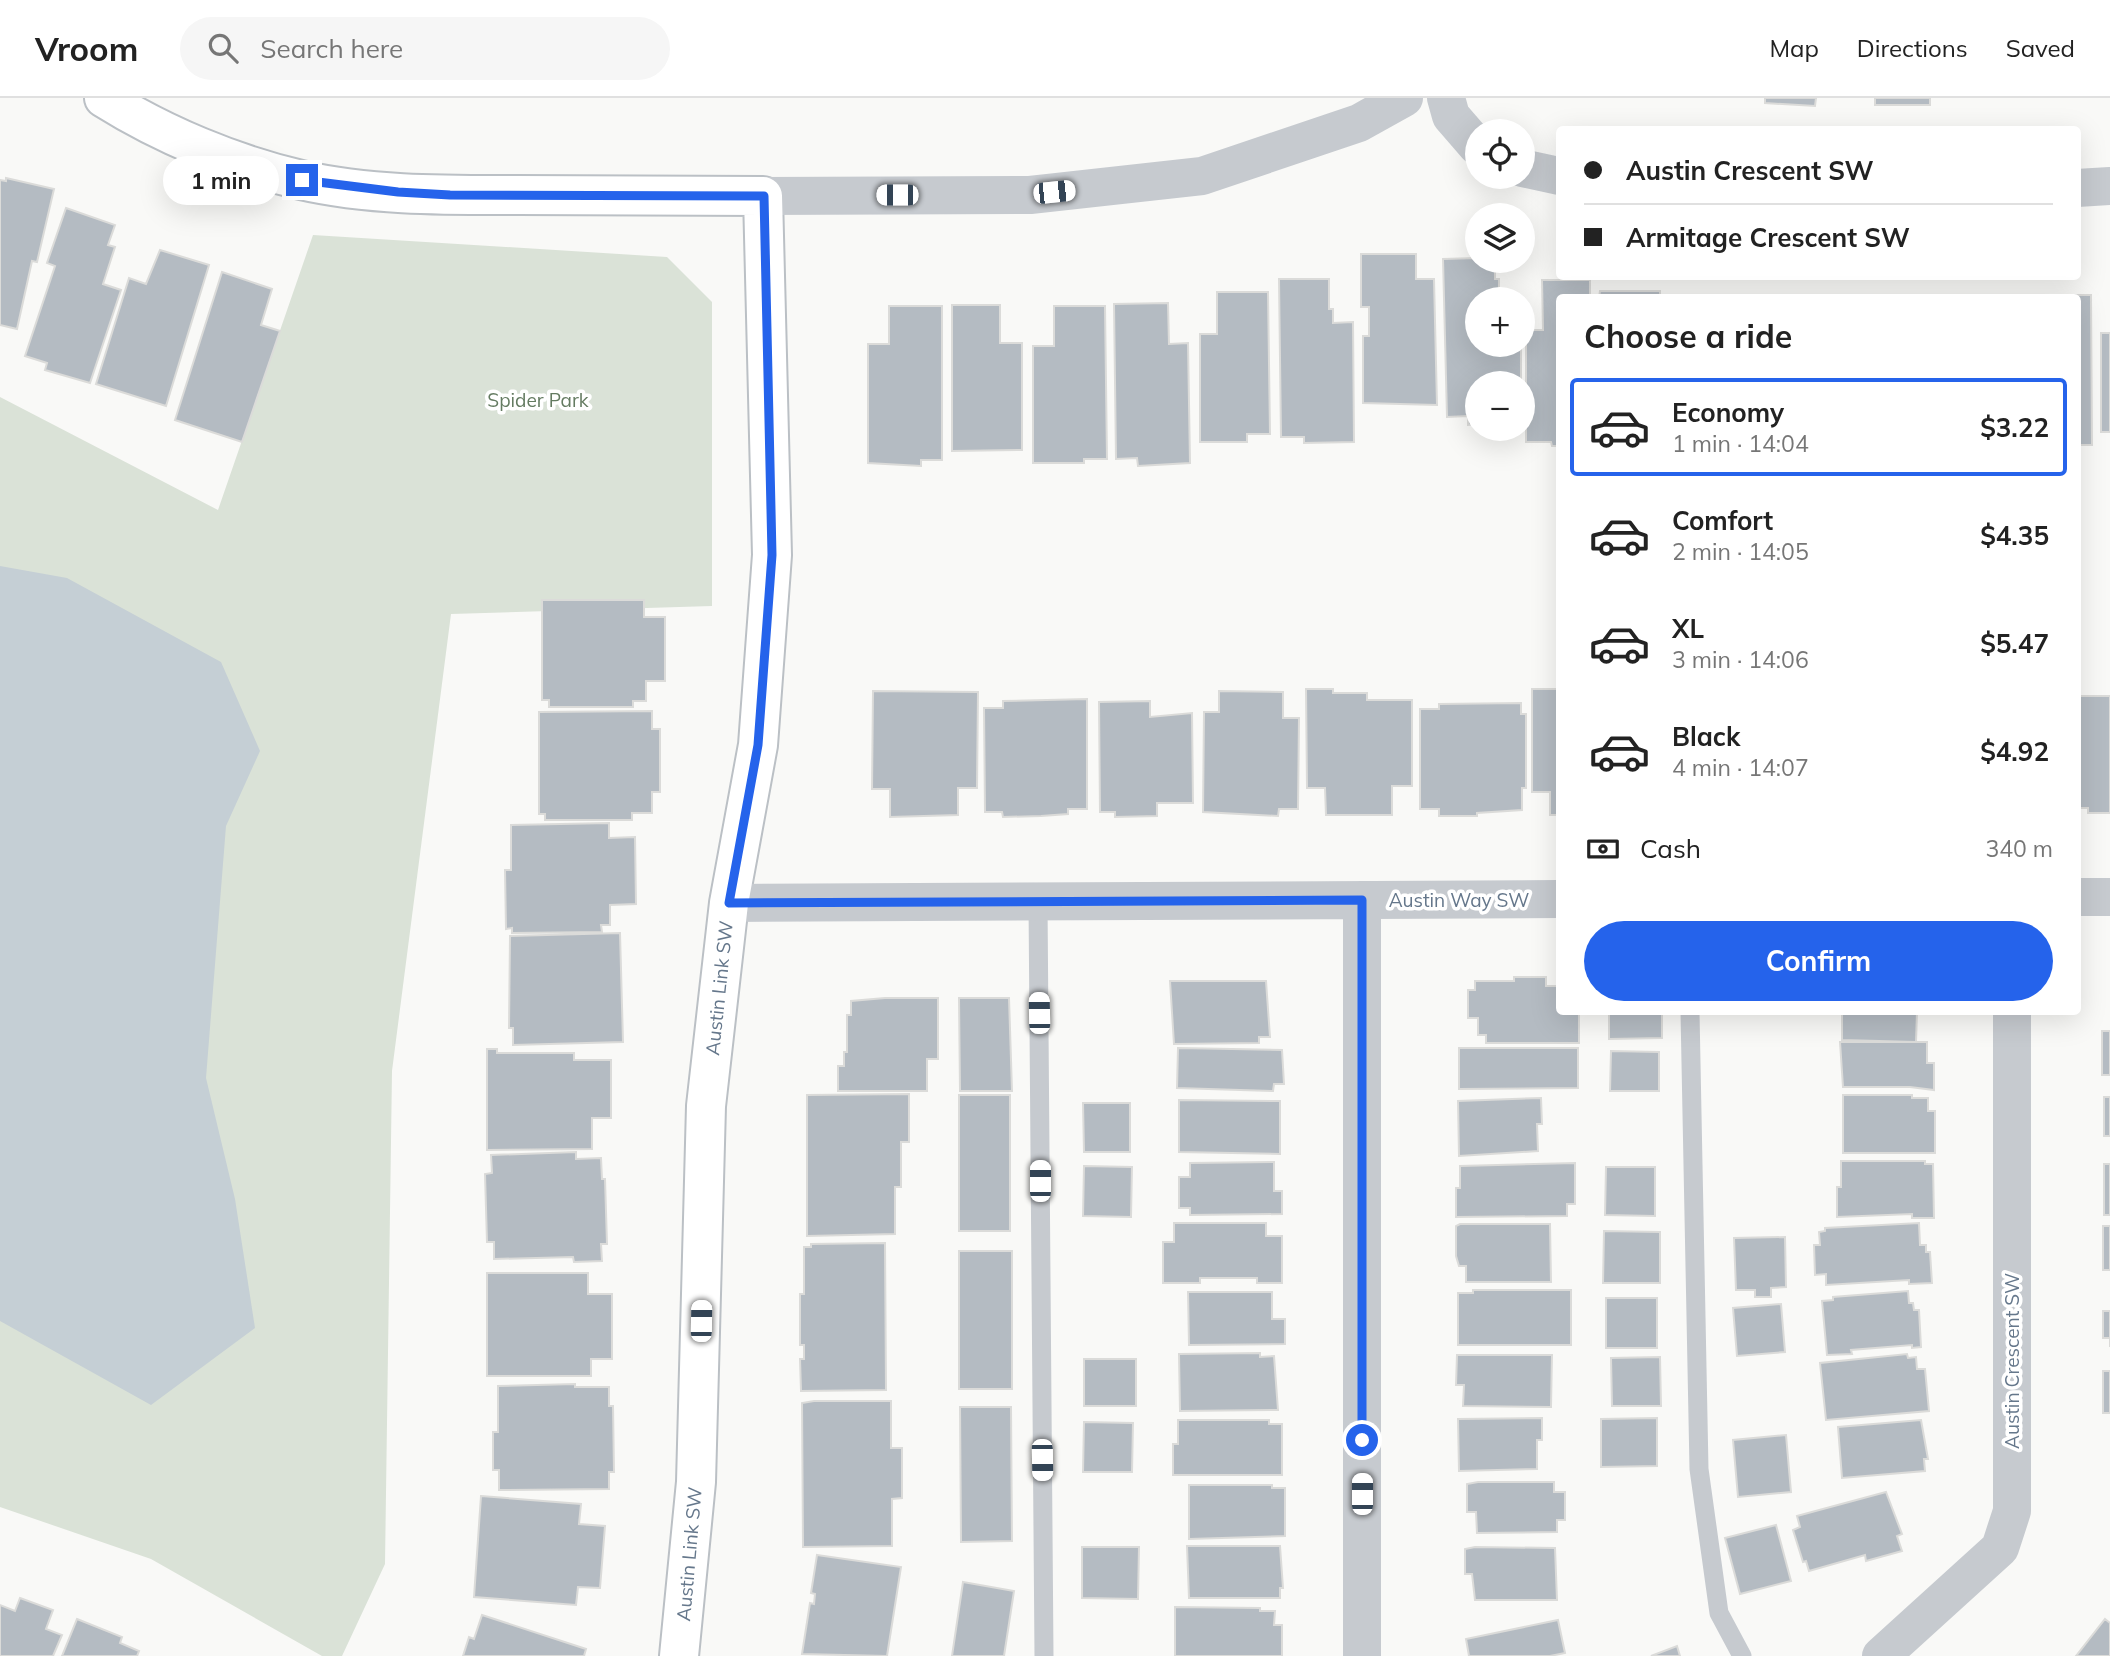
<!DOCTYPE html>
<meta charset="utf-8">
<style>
body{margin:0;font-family:Mulish,sans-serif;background:#f6f6f6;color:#222;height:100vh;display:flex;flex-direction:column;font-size:26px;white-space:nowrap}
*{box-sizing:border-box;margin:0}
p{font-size:23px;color:#767676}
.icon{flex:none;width:38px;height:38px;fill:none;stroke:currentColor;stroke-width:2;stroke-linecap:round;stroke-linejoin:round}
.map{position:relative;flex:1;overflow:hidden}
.drawer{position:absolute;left:1556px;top:196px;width:525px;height:721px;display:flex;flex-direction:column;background:#fff;border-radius:7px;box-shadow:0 7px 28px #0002}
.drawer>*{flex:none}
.hud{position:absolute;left:1556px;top:28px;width:525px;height:154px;border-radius:7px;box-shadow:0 7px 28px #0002;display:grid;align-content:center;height:154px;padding:0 28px;background:#fff}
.controls{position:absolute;left:1465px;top:21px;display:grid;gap:14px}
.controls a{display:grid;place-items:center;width:70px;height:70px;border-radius:50%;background:#fff;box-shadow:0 7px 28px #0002;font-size:35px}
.end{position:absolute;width:32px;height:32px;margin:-16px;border:9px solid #2563eb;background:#fff;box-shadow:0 0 0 4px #fff}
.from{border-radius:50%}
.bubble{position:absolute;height:49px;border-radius:24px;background:#fff;box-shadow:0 7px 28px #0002;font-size:23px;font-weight:700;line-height:49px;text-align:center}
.car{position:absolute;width:21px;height:42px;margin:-21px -10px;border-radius:9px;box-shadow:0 0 5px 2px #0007;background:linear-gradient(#fff 24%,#345 0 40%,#fff 0 76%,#345 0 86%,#fff 0)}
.hud b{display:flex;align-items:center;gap:24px;height:66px;font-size:26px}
.hud b+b{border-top:2px solid #e0e0e0}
.hud i{width:18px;height:18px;background:#222}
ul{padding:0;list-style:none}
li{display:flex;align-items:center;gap:21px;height:98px;margin:0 14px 10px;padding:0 14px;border:4px solid transparent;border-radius:7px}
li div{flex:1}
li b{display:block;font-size:26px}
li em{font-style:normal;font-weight:700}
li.current{border-color:#2563eb}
li>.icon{width:63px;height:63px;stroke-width:1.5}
h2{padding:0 28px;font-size:32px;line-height:84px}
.pay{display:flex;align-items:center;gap:18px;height:77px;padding:0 28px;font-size:26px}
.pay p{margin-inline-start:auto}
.primary-button{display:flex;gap:14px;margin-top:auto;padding:14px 28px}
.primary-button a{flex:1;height:80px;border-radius:42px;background:#2563eb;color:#fff;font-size:28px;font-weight:700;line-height:80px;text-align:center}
header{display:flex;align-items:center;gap:42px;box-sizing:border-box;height:98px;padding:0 35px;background:#fff;border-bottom:2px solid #e0e0e0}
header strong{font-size:33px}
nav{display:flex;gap:38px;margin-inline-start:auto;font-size:24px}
.search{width:490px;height:63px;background:#f6f6f6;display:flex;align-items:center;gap:18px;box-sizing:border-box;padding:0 24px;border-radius:38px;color:#767676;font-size:26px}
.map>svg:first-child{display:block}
.green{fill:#dae2d7}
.water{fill:#c5cfd5}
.building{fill:#b4bbc2;stroke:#dbdbd9;stroke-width:2}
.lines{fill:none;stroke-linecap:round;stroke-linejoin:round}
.secondary-casing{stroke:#bbc0c5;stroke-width:42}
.lane{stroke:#c6cacf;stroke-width:19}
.street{stroke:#c6cacf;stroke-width:38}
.secondary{stroke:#fff;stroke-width:38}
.route{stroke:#2563eb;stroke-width:9}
.labels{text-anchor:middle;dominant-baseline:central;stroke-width:7;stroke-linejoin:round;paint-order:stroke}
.park-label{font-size:19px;fill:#647b61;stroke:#fff}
.street-label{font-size:19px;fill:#65778b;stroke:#fff}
</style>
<header>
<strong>Vroom</strong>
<div class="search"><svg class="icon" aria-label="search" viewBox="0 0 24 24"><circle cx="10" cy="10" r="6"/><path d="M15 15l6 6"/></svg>Search here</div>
<nav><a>Map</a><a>Directions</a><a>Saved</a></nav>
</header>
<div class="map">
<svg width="2110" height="1558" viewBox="0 0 2110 1558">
<rect width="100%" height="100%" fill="#f9f9f7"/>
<path class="green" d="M 313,137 L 667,159 L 712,204 L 712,508 L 451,516 L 392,973 L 385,1466 L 342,1558 L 322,1558 L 151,1461 L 0,1409 L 0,299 L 218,412 Z"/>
<path class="water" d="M 0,468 L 67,480 L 221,564 L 260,653 L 226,728 L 206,980 L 235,1101 L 255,1230 L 151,1307 L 0,1223 Z"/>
<path class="building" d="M 1765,0 L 1816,0 L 1815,8 L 1765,5 Z
M 1875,0 L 1930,0 L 1930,7 L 1875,7 Z
M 6,80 L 54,91 L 37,164 L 32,163 L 17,231 L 0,227 L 0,82 L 6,83 Z
M 66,110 L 115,127 L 108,147 L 115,149 L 103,186 L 121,192 L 90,285 L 45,272 L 47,265 L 25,258 L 55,168 L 47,165 Z
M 160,152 L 209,167 L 166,308 L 96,286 L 129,180 L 146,186 Z
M 1361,156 L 1416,156 L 1416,181 L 1434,181 L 1437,307 L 1363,305 L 1363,238 L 1369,238 L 1369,209 L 1361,209 Z
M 1477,160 L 1495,163 L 1495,181 L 1499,181 L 1499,201 L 1477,201 L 1477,247 L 1521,247 L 1521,285 L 1477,285 L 1477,326 L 1468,327 L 1468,318 L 1447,319 L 1443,161 Z
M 222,174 L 272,191 L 261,227 L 280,233 L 242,344 L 175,322 Z
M 1279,181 L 1329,181 L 1329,211 L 1333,211 L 1333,225 L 1353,224 L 1354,344 L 1304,345 L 1304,339 L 1281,339 Z
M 1542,182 L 1590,182 L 1590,200 L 1559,200 L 1559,348 L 1552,348 L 1551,344 L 1526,344 L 1526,232 L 1543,232 Z
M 1600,193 L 1660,193 L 1660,200 L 1599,200 Z
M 1217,194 L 1268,194 L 1270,336 L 1247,336 L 1247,344 L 1200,344 L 1200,236 L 1217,236 Z
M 2033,197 L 2091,197 L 2092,347 L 2077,347 L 2077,200 L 2033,200 Z
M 1168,205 L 1169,246 L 1188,245 L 1190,365 L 1138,368 L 1137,360 L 1116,361 L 1114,206 Z
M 952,207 L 1000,207 L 1000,245 L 1022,245 L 1022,352 L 952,353 Z
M 889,208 L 942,208 L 942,362 L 921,362 L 921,368 L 868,365 L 868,246 L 889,246 Z
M 1054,208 L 1105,208 L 1107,361 L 1084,361 L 1084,365 L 1033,365 L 1033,248 L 1054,248 Z
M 2101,235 L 2110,235 L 2110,334 L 2101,334 Z
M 542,502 L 644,502 L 644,519 L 665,519 L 665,583 L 646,583 L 646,603 L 633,603 L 633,609 L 549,609 L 549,602 L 542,602 Z
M 1306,591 L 1333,591 L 1333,595 L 1367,595 L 1367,602 L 1412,602 L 1412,688 L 1392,688 L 1392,717 L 1326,717 L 1325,690 L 1307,690 Z
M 1532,591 L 1559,591 L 1559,717 L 1550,717 L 1550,694 L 1532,694 Z
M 873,593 L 978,594 L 977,690 L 958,690 L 958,717 L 890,719 L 890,691 L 872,691 Z
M 1219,593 L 1283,594 L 1283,620 L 1299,620 L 1298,711 L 1279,711 L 1278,718 L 1203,714 L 1204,614 L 1219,614 Z
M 2077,598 L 2110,598 L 2110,715 L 2088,715 L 2088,710 L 2077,710 Z
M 1087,601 L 1087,711 L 1068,711 L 1068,716 L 1041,718 L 1003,719 L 1002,714 L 985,714 L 984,610 L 1003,610 L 1003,603 Z
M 1150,603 L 1150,619 L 1192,615 L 1193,705 L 1157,705 L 1157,718 L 1115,719 L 1115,714 L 1100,714 L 1099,604 Z
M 1521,605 L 1521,616 L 1526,616 L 1526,690 L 1522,690 L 1522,712 L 1477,715 L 1477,718 L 1439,718 L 1439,711 L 1420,711 L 1420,611 L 1439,611 L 1439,606 Z
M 652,613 L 652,631 L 660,631 L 660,694 L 652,694 L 652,715 L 632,715 L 632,722 L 545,722 L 545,716 L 539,716 L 539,614 Z
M 609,725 L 609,740 L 635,739 L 636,806 L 610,807 L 610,827 L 601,827 L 602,834 L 512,835 L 512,830 L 506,831 L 505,772 L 511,772 L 511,727 Z
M 620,835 L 623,944 L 513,947 L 513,930 L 509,930 L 510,838 Z
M 1514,879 L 1546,879 L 1546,888 L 1559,888 L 1559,914 L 1579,914 L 1579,945 L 1486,945 L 1486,937 L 1478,937 L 1478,920 L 1468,920 L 1468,892 L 1475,892 L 1475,883 L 1514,883 Z
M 1170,883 L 1266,883 L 1270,939 L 1259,939 L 1259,945 L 1174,946 Z
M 885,900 L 938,900 L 938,961 L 927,961 L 927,993 L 838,993 L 838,968 L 844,968 L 844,954 L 847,954 L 847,917 L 851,917 L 851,903 Z
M 959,900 L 1009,900 L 1012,993 L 960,993 Z
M 1609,914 L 1662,914 L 1662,940 L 1609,941 Z
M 1842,914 L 1917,914 L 1916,944 L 1842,942 Z
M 2102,933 L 2110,933 L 2110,977 L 2102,977 Z
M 1840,944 L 1927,944 L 1927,965 L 1934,965 L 1934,992 L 1910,989 L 1843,989 Z
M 1178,950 L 1282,952 L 1284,986 L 1274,986 L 1273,993 L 1177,990 Z
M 1459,950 L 1578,950 L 1578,990 L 1459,991 Z
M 487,951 L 497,951 L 497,955 L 574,955 L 574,962 L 611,962 L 611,1020 L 592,1020 L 592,1051 L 487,1052 Z
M 1611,953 L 1659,954 L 1659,993 L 1610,993 Z
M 909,996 L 909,1044 L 901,1044 L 901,1089 L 895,1089 L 895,1136 L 807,1138 L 807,997 Z
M 959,997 L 1010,997 L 1010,1133 L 959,1133 Z
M 1843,997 L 1912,997 L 1912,1000 L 1928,1000 L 1928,1013 L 1935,1013 L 1935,1055 L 1843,1055 Z
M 2104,999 L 2110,999 L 2110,1038 L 2104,1038 Z
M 1541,1000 L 1542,1026 L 1537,1026 L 1538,1053 L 1459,1058 L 1458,1003 Z
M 1179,1002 L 1280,1003 L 1280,1056 L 1179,1054 Z
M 1083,1005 L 1130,1005 L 1130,1054 L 1084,1054 Z
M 576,1054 L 576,1061 L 601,1060 L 602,1081 L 605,1081 L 607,1146 L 601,1146 L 602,1163 L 574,1164 L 573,1159 L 494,1161 L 494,1144 L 487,1144 L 485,1076 L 492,1075 L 491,1057 Z
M 1841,1063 L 1925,1063 L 1925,1066 L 1933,1066 L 1934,1120 L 1912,1120 L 1912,1116 L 1837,1119 L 1837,1089 L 1841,1089 Z
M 1274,1064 L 1274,1093 L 1282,1093 L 1282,1116 L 1190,1117 L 1190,1110 L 1179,1110 L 1179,1079 L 1190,1079 L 1190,1065 Z
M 1575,1065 L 1575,1106 L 1567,1106 L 1567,1118 L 1456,1119 L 1456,1090 L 1460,1090 L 1460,1068 Z
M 2104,1066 L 2110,1066 L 2110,1117 L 2104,1117 Z
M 1084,1068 L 1132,1069 L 1131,1119 L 1083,1118 Z
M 1606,1069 L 1655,1069 L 1655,1118 L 1605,1117 Z
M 1174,1125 L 1266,1125 L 1266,1138 L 1282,1138 L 1282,1185 L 1257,1185 L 1257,1180 L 1200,1180 L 1200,1185 L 1163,1185 L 1163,1144 L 1174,1144 Z
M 1919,1125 L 1920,1147 L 1926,1147 L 1926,1154 L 1930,1154 L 1932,1185 L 1909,1186 L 1909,1182 L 1826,1187 L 1826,1176 L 1815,1177 L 1814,1147 L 1820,1147 L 1819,1134 L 1825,1133 L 1825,1130 Z
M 1460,1126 L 1550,1126 L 1551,1184 L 1466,1184 L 1466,1168 L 1459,1168 L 1456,1158 L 1456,1128 Z
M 2103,1128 L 2110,1128 L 2110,1172 L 2103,1172 Z
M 1604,1133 L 1660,1134 L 1660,1185 L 1603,1185 Z
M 1785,1139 L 1786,1189 L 1771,1190 L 1771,1199 L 1755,1199 L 1755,1192 L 1736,1192 L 1734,1140 Z
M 885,1145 L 886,1292 L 801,1293 L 800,1261 L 804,1261 L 804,1247 L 800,1247 L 800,1196 L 804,1196 L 804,1149 L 811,1149 L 811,1146 Z
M 959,1153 L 1012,1153 L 1012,1291 L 959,1291 Z
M 487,1175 L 588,1175 L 588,1196 L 612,1196 L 612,1261 L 591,1261 L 591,1278 L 487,1278 Z
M 1473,1192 L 1571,1192 L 1571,1247 L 1458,1247 L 1458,1195 L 1473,1195 Z
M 1908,1193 L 1909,1205 L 1913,1205 L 1914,1212 L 1919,1212 L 1921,1249 L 1912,1250 L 1912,1247 L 1851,1252 L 1852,1256 L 1827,1257 L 1822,1203 L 1833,1202 L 1833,1199 Z
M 1188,1194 L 1272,1194 L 1272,1221 L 1285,1221 L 1285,1246 L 1189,1247 Z
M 1606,1200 L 1657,1200 L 1657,1250 L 1606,1250 Z
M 1781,1206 L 1785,1254 L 1737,1258 L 1733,1210 Z
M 2103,1213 L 2110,1213 L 2110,1249 L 2110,1240 L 2103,1240 Z
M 1260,1255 L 1260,1259 L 1274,1258 L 1278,1312 L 1180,1313 L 1179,1256 Z
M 1907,1256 L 1908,1260 L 1916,1259 L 1917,1271 L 1925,1271 L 1929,1313 L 1826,1322 L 1820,1265 Z
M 1457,1257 L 1552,1257 L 1551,1309 L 1463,1308 L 1464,1287 L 1456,1287 Z
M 1660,1259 L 1661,1308 L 1612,1308 L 1611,1260 Z
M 1084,1261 L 1136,1261 L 1136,1308 L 1084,1308 Z
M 2103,1273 L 2110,1273 L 2110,1315 L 2103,1315 Z
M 575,1286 L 575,1289 L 609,1289 L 609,1308 L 613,1308 L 614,1374 L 609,1374 L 609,1391 L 499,1392 L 499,1372 L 493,1372 L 493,1334 L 498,1334 L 498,1288 Z
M 814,1303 L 891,1303 L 891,1350 L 902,1350 L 902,1400 L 892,1401 L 892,1448 L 803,1449 L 802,1305 Z
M 960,1309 L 1011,1309 L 1012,1443 L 961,1444 Z
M 1542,1320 L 1542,1342 L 1537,1342 L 1537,1371 L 1459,1373 L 1458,1321 Z
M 1657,1320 L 1657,1368 L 1601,1369 L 1601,1321 Z
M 1178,1322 L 1269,1322 L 1269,1326 L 1282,1326 L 1282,1377 L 1173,1377 L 1173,1346 L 1178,1346 Z
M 1921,1322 L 1928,1361 L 1924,1361 L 1925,1373 L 1842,1380 L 1838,1329 Z
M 1084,1324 L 1133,1325 L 1132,1374 L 1083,1374 Z
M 1786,1337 L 1791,1394 L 1738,1399 L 1733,1342 Z
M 1478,1384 L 1554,1384 L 1554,1394 L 1565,1394 L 1565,1422 L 1557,1422 L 1557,1434 L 1477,1435 L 1476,1414 L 1467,1414 L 1467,1386 Z
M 1189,1387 L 1272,1387 L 1272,1390 L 1285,1390 L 1285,1438 L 1189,1441 Z
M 1886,1394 L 1902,1436 L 1897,1438 L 1902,1453 L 1866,1463 L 1865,1457 L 1809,1473 L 1806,1463 L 1803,1464 L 1793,1432 L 1800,1429 L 1797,1418 Z
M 481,1398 L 581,1406 L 579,1426 L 605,1428 L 600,1490 L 578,1489 L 576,1507 L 474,1499 Z
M 1776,1427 L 1791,1483 L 1740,1496 L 1725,1440 Z
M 1187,1448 L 1280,1448 L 1283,1490 L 1280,1490 L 1280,1500 L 1189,1500 Z
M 1082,1449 L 1139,1449 L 1138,1501 L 1082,1500 Z
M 1475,1449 L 1555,1450 L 1557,1502 L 1475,1502 L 1472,1476 L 1465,1476 L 1465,1451 Z
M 817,1457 L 901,1469 L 887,1558 L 802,1556 L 810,1505 L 814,1506 L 815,1496 L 811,1495 Z
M 963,1484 L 1014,1493 L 1004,1558 L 952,1558 Z
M 20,1500 L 53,1512 L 46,1531 L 62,1537 L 53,1558 L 0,1558 L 0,1507 L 15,1513 Z
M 1175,1509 L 1260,1510 L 1260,1513 L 1275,1513 L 1274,1527 L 1282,1527 L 1282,1558 L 1175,1558 Z
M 482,1517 L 586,1551 L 584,1558 L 463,1558 L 469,1539 L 474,1541 Z
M 77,1521 L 122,1539 L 120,1545 L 139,1553 L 137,1558 L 62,1558 Z
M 2105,1521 L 2110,1525 L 2110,1558 L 2076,1558 Z
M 1558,1522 L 1565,1555 L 1550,1558 L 1469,1558 L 1466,1541 Z
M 1677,1548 L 1680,1558 L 1651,1558 Z"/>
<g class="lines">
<g class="secondary-casing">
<path id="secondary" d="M 104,0 C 163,37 233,66 301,82 C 371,98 446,97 518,97 C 600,97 682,98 763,98 L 772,457 L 758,647 L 729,805 L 706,1008 L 696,1384 L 679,1558"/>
</g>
<path class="lane" d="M 1038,804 L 1044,1558
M 1690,914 L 1699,1371 L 1719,1515 L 1742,1558"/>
<path class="street" d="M 1446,0 L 1451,18 L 1477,48
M 1522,70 L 1559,78
M 2077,90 L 2110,88
M 763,98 L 1030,97 L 1202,78 L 1359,25 L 1404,0
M 2077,799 L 2110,799
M 729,805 L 1559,801
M 1362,1558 L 1362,802
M 1881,1558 L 2000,1450 L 2012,1413 L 2012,914"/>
<use href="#secondary" class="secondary"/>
</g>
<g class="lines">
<path class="route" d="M 302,82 L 398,94 L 450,97 L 764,98 L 772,457 L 758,647 L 729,805 L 1362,802 L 1362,1342"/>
</g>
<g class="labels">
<g class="park-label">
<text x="538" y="302">Spider Park</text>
</g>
<g class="street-label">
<text x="1459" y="802">Austin Way SW</text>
<text transform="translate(719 890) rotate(-84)">Austin Link SW</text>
<text transform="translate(2012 1263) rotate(-90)">Austin Crescent SW</text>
<text transform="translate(689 1456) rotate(-85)">Austin Link SW</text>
</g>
</g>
</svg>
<div class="controls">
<a><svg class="icon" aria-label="locate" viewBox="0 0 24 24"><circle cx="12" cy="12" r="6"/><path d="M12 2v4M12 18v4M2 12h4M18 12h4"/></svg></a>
<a><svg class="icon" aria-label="layers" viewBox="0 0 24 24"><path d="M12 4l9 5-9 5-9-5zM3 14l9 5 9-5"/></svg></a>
<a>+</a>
<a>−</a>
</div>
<i class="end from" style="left:1362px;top:1342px"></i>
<i class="end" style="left:302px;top:82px"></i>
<div class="bubble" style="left:163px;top:58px;width:116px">1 min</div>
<i class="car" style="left:1054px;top:94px;rotate:84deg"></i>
<i class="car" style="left:897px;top:97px;rotate:270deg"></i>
<i class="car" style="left:1039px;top:915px;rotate:359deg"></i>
<i class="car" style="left:1040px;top:1083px;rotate:0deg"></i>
<i class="car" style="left:701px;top:1223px;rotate:1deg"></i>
<i class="car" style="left:1042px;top:1362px;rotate:179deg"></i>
<i class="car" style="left:1362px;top:1396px;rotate:0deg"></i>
<div class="hud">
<b><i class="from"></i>Austin Crescent SW</b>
<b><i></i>Armitage Crescent SW</b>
</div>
<section class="drawer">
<h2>Choose a ride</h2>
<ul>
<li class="current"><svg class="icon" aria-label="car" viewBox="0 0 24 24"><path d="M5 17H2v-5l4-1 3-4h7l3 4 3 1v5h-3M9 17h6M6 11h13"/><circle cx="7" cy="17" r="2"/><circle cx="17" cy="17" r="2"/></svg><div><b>Economy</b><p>1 min · 14:04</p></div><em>$3.22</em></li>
<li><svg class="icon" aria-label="car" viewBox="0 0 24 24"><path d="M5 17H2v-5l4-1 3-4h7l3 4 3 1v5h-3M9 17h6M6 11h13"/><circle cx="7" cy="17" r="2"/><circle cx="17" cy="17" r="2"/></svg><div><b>Comfort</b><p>2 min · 14:05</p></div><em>$4.35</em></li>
<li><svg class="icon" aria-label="car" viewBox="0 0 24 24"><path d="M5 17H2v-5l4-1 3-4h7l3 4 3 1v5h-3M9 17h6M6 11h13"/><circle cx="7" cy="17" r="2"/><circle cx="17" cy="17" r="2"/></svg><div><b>XL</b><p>3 min · 14:06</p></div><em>$5.47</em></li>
<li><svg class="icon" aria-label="car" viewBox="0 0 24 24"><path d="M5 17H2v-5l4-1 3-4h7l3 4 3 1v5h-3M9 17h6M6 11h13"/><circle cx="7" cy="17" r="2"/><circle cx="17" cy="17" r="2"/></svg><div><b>Black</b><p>4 min · 14:07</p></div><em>$4.92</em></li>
</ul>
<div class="pay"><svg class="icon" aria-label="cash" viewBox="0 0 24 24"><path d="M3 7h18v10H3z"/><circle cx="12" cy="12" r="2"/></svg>Cash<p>340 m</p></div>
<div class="primary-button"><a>Confirm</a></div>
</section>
</div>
